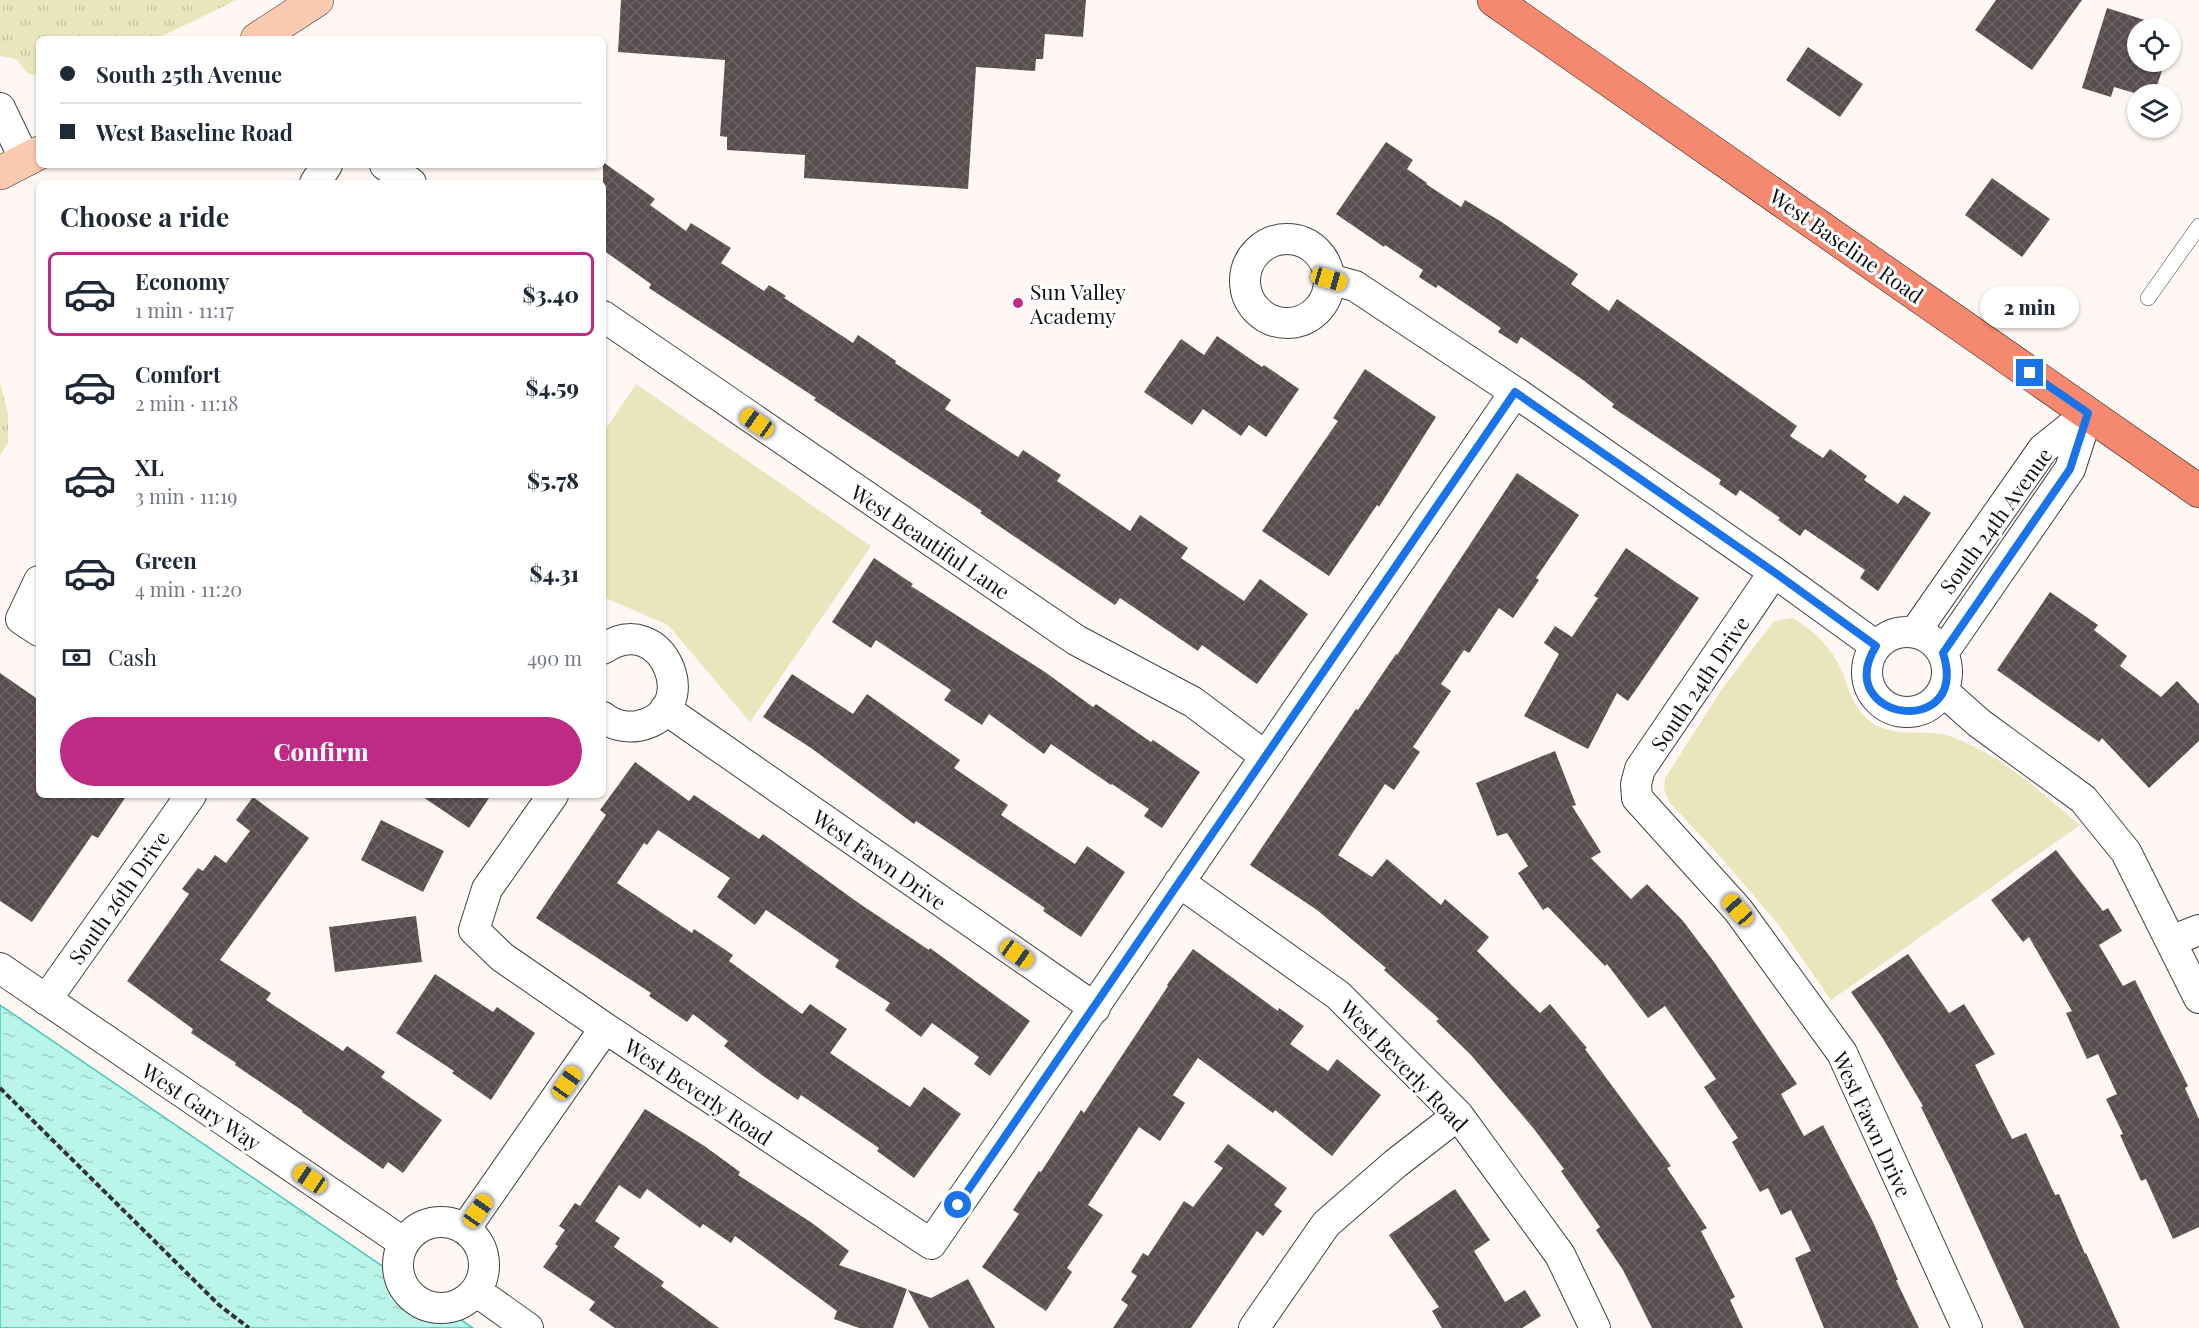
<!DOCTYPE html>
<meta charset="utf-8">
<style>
body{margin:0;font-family:"Playfair Display",serif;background:#f6f6f7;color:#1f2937;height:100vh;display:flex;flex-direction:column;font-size:22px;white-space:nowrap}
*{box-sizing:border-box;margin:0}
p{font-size:20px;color:#747a83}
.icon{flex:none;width:33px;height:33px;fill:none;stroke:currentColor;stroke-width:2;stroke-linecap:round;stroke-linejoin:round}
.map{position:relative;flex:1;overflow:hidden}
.panel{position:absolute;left:36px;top:180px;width:570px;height:618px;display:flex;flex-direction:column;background:#fff;border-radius:9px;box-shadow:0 2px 4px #0004}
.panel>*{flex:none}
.top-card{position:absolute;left:36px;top:36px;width:570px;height:132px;border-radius:9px;box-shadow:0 2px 4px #0004;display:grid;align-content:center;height:132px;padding:0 24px;background:#fff}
.buttons{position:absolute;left:2127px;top:18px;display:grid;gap:12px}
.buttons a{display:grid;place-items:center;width:54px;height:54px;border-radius:50%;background:#fff;box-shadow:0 2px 4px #0004;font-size:30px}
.end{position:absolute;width:27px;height:27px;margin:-14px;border:8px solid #1a73e8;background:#fff;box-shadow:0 0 0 3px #fff}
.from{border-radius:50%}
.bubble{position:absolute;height:42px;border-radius:21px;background:#fff;box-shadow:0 2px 4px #0004;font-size:20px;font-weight:800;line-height:42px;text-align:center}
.car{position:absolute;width:18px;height:36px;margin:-18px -9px;border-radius:8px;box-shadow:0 0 4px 2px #0007;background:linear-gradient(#f5c518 24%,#345 0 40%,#f5c518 0 76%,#345 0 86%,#f5c518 0)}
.top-card b{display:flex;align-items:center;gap:21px;height:57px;font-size:22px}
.top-card b+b{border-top:2px solid #e0e1e3}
.top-card i{width:15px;height:15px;background:#1f2937}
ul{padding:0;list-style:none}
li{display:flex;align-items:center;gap:18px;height:84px;margin:0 12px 9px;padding:0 12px;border:3px solid transparent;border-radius:9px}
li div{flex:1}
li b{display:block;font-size:22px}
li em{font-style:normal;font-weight:800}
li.current{border-color:#be2b84}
li>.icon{width:54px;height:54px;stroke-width:1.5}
h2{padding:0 24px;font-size:27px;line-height:72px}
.pay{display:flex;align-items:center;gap:15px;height:66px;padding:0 24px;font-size:22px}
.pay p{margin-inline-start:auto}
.action{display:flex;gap:12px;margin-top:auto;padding:12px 24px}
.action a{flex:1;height:69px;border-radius:36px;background:#be2b84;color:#fff;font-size:24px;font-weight:800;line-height:69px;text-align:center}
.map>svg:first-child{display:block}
.grass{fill:url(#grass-tufts)}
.park{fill:#e9e6be}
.water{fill:url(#water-ripples);stroke:#43cab5;stroke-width:1.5}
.building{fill:url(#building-cross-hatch)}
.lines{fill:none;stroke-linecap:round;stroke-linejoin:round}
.lane-casing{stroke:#434343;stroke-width:16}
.street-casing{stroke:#434343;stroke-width:32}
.secondary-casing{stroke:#323232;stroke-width:34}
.primary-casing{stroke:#212121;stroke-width:34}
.path{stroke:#323232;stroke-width:4;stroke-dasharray:6 3;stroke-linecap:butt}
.lane{stroke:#fff;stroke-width:15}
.street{stroke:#fff;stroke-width:30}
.secondary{stroke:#fccab1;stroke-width:33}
.primary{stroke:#f4896f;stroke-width:33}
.route{stroke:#1a73e8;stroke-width:8}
.poi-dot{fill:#be2b84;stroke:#fff;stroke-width:2}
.labels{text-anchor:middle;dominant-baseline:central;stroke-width:6;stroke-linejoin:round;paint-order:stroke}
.street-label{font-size:21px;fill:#101010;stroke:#fff}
.poi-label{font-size:21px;fill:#101010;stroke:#fff;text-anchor:start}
</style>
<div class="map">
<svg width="2199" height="1328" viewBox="0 0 2199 1328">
<defs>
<pattern id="grass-tufts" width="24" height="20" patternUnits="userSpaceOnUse" patternTransform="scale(1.5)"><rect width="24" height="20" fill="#e9e6be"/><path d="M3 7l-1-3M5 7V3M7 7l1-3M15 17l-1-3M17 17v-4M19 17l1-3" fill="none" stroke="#c7c4a2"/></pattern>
<pattern id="water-ripples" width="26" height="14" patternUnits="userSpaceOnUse" patternTransform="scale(1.5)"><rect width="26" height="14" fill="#baf5ea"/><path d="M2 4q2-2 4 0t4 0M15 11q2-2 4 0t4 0" fill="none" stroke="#9fd1c8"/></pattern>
<pattern id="building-cross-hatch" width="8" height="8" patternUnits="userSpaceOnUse" patternTransform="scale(1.5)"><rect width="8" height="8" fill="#594d4f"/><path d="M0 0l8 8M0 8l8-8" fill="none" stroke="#6c6264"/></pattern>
</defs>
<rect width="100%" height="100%" fill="#fff7f4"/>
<path class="grass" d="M 0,0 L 237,0 L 156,39 L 39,39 L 39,77 L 27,73 L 16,59 L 0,56 Z
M 0,383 L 8,413 L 8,443 L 0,455 Z"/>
<path class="park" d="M 636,384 L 871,546 L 750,722 L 668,625 L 603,597 L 603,433 Z
M 1793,618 C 1812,630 1827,643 1838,663 C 1848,682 1851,705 1867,719 C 1890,738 1916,730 1942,734 C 1949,735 1957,739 1964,742 C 2007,760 2044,795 2080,825 L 1831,1000 L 1778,924 L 1717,853 L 1670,803 L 1664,790 L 1665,778 L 1722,689 L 1774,621 Z"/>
<path class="water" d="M 0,1005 L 473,1328 L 0,1328 Z"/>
<path class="building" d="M 621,0 L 1086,0 L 1083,37 L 1045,34 L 1043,59 L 1036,59 L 1035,71 L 976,67 L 968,189 L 804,178 L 805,155 L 727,150 L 727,137 L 720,136 L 725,60 L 618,52 Z
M 1996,0 L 2082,0 L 2032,70 L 1975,30 Z
M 2107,8 L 2151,22 L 2149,28 L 2138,28 L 2138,62 L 2165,62 L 2154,94 L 2138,94 L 2114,87 L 2111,97 L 2082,88 Z
M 1808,47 L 1863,84 L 1840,117 L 1786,80 Z
M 1386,142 L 1413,160 L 1407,169 L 1427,183 L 1426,184 L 1461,207 L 1465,200 L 1500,221 L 1578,274 L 1571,284 L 1609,311 L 1617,299 L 1797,426 L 1790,436 L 1823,458 L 1830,449 L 1867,476 L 1864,480 L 1898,504 L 1904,495 L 1931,513 L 1878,591 L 1860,578 L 1865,570 L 1805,529 L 1800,536 L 1778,520 L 1780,518 L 1740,490 L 1736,496 L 1719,484 L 1721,480 L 1612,407 L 1614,404 L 1583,380 L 1521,337 L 1517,344 L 1498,332 L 1501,328 L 1438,285 L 1436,288 L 1419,277 L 1423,270 L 1385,245 L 1384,247 L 1336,214 Z
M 603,162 L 655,199 L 650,205 L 686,231 L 691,223 L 731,248 L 721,263 L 764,291 L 769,285 L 786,296 L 784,298 L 853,343 L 858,335 L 896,361 L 895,363 L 951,400 L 945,409 L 1018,457 L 1023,450 L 1061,475 L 1057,481 L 1130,531 L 1140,515 L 1188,548 L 1181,558 L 1244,601 L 1260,579 L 1308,614 L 1257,684 L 1202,645 L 1198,651 L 1120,598 L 1115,605 L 980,513 L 982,511 L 814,400 L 816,398 L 649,288 L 651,284 L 603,250 Z
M 1992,178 L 2050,219 L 2022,257 L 1965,215 Z
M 1217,336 L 1262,367 L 1264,365 L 1299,389 L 1266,437 L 1249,425 L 1241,436 L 1203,409 L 1192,425 L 1144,392 L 1181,339 L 1204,355 Z
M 1365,369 L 1436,417 L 1379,507 L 1377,505 L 1329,576 L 1262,531 L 1338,421 L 1333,418 Z
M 1517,473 L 1579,515 L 1536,578 L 1539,580 L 1513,618 L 1499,608 L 1469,653 L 1464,650 L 1441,684 L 1451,691 L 1413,747 L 1420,752 L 1394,790 L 1385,784 L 1338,855 L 1372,877 L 1387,859 L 1441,905 L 1445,899 L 1489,937 L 1477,951 L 1540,1013 L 1550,1004 L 1587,1048 L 1585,1049 L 1671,1166 L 1667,1168 L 1707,1228 L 1701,1231 L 1735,1297 L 1730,1300 L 1743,1328 L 1652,1328 L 1623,1270 L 1596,1230 L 1600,1227 L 1561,1171 L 1564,1169 L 1534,1129 L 1471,1055 L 1436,1021 L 1439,1019 L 1384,970 L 1386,968 L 1317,910 L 1250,865 L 1356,709 L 1358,710 L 1396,654 L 1397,655 Z
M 1626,548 L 1699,598 L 1628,701 L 1617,693 L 1588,749 L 1524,716 L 1559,654 L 1544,643 L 1555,626 L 1572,637 L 1598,598 L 1594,596 Z
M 874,558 L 913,584 L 911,586 L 1045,672 L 1093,707 L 1096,704 L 1151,742 L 1153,740 L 1200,772 L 1162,828 L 1144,816 L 1149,809 L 1112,784 L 1111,785 L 1051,744 L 1044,754 L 989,714 L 982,725 L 944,700 L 951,690 L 876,640 L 871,648 L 832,622 Z
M 2050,592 L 2098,625 L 2094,630 L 2127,656 L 2120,666 L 2161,697 L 2177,681 L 2199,704 L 2199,741 L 2149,788 L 2102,738 L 2099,742 L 1997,670 Z
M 0,673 L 39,700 L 39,795 L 127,795 L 98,838 L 92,835 L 32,922 L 0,901 Z
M 792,674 L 853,714 L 867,694 L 960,760 L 954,768 L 1008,805 L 1001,815 L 1075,864 L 1087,846 L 1125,872 L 1081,937 L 1043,911 L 1045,908 L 916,821 L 914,824 L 811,748 L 763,717 Z
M 1555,751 L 1576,805 L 1572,806 L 1601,852 L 1591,858 L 1631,899 L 1647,884 L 1683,921 L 1714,962 L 1797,1084 L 1781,1094 L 1804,1136 L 1823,1125 L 1874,1224 L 1898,1280 L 1896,1280 L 1919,1328 L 1824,1328 L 1795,1258 L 1811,1251 L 1791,1210 L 1781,1215 L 1768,1188 L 1760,1192 L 1732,1142 L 1738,1138 L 1704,1087 L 1716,1079 L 1665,1006 L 1648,1018 L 1607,964 L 1605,966 L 1548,907 L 1543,910 L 1518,873 L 1528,866 L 1507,833 L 1497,836 L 1476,783 Z
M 635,762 L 689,801 L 694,795 L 759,839 L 763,834 L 860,904 L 929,950 L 930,948 L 1030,1021 L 990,1076 L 974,1064 L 979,1057 L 932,1023 L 921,1037 L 885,1010 L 890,1003 L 835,967 L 839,960 L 766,910 L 755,925 L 717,897 L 730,878 L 658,830 L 647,845 L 644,843 L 617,883 L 692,933 L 694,929 L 733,955 L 729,961 L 802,1014 L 810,1004 L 847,1029 L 830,1053 L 910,1107 L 924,1087 L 961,1114 L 914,1178 L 877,1151 L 879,1148 L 801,1095 L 798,1100 L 763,1076 L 724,1046 L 728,1041 L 693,1014 L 687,1022 L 649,996 L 651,993 L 536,918 L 606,815 L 600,810 Z
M 420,795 L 491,795 L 469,828 Z
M 253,797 L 309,838 L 220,960 L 271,993 L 266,1000 L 343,1051 L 347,1046 L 385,1072 L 381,1077 L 442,1120 L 403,1173 L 388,1162 L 383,1169 L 302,1112 L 303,1111 L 235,1065 L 236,1063 L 191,1033 L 193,1029 L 127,981 L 189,894 L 182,889 L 198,868 L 203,871 L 215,855 L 226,863 L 250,831 L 236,820 Z
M 381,820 L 444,851 L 423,892 L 361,860 Z
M 2056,850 L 2103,911 L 2108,908 L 2122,931 L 2099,945 L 2123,986 L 2135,980 L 2188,1086 L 2185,1088 L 2199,1119 L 2199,1227 L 2173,1239 L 2146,1179 L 2141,1181 L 2120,1135 L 2123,1134 L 2106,1099 L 2117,1094 L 2098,1054 L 2087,1059 L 2066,1013 L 2072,1011 L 2029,937 L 2023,942 L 1991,900 Z
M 416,916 L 422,962 L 335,972 L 329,927 Z
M 1193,949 L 1278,1011 L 1279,1008 L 1304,1026 L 1290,1044 L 1328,1071 L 1337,1059 L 1381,1095 L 1332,1156 L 1275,1110 L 1273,1113 L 1198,1058 L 1173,1095 L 1185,1103 L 1160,1141 L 1139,1127 L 1088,1205 L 1103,1215 L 1067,1268 L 1072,1272 L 1046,1311 L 982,1267 L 1019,1214 L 1013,1210 L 1039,1171 L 1041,1172 L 1081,1110 L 1084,1113 L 1168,986 L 1167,985 Z
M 1908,954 L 1949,1013 L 1964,1004 L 1995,1054 L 1975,1065 L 2012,1139 L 2026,1133 L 2055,1195 L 2059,1194 L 2085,1254 L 2086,1253 L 2120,1328 L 2024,1328 L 1951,1168 L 1921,1107 L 1923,1106 L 1882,1037 L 1851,992 Z
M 435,974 L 493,1012 L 497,1007 L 535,1033 L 491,1100 L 452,1073 L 454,1071 L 396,1033 Z
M 645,1109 L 703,1145 L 740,1172 L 738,1175 L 812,1223 L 849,1251 L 839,1265 L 907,1289 L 893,1328 L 859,1328 L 834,1319 L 837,1311 L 735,1236 L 731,1243 L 703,1224 L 700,1228 L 647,1189 L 640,1199 L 619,1185 L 595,1221 L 620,1238 L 614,1247 L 664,1282 L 661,1286 L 719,1328 L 615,1328 L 589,1310 L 595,1302 L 543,1267 L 558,1246 L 555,1244 L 565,1230 L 559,1226 L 575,1203 L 580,1206 Z
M 1228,1144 L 1287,1188 L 1274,1205 L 1282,1211 L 1263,1236 L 1257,1231 L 1191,1328 L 1113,1328 L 1128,1305 L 1121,1300 L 1137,1276 L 1131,1272 L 1143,1253 L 1148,1256 L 1184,1201 L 1193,1207 L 1223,1168 L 1214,1162 Z
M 1455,1189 L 1490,1240 L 1474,1251 L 1505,1302 L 1525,1290 L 1541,1316 L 1522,1328 L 1442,1328 L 1432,1311 L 1439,1307 L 1389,1235 Z
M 968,1279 L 995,1328 L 929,1328 L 908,1290 L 931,1298 Z"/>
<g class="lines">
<g class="lane-casing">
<path id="lane" d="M 2148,298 L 2199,226"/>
</g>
<g class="street-casing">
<path id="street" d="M 0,108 L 25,160
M 385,165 L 411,183
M 315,183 L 327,165
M1245 281a42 42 0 1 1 84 0a42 42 0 1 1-84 0Z
M 1329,279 L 1355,286 L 1515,392 L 1774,572 L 1876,646
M 603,316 L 1076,640 L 1193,702 L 1265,756
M 1774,572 L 1640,769 L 1636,784 L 1637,798 L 1738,910 L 1842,1053 L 1967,1328
M 39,581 L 21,619 L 39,631
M1867 672a40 40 0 1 1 80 0a40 40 0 1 1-80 0Z
M 1915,632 L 2043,449 L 2088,413
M 603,649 C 663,607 706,713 638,726 C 626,728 612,725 603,717
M 1943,653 L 2070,469 L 2088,413
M 1943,691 L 1979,723 L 2083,799 L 2126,852 L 2199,998
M 665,709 L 1095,1008
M 553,795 L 487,889 L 474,930 L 502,957 L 605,1028 L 931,1244 C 1127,961 1320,676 1515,392
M 1179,882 L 1338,995 L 1458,1115 L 1560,1255 L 1595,1328
M 2171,941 L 2199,930
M 0,968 L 404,1243
M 46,1000 L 191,795
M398 1265a43 43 0 1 1 86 0a43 43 0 1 1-86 0Z
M 465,1229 L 605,1028
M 476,1291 L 528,1328
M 1254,1328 L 1326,1224 L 1395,1164 L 1458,1115"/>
</g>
<g class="secondary-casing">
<path id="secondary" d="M 257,39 L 317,0
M 0,173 L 39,153"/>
</g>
<g class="primary-casing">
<path id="primary" d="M 1494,0 L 2199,491"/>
</g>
<path class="path" d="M 0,1088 L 219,1305 L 249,1328"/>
<use href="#lane" class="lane"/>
<use href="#street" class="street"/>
<use href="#secondary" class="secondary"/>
<use href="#primary" class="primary"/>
</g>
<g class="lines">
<path class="route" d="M 958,1205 L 1515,392 L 1774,572 L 1876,646 C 1830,721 1971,741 1943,653 L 2070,469 L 2088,413 L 2030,373"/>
</g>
<circle class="poi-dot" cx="1018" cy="303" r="6"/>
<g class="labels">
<g class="street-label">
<text transform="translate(1847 245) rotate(35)">West Baseline Road</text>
<text transform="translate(1995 520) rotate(-54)">South 24th Avenue</text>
<text transform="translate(931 541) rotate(34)">West Beautiful Lane</text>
<text transform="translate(1699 683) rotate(-56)">South 24th Drive</text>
<text transform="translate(880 859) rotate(35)">West Fawn Drive</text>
<text transform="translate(118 897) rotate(-55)">South 26th Drive</text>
<text transform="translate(1405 1065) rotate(46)">West Beverly Road</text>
<text transform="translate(699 1091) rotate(34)">West Beverly Road</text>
<text transform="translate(202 1106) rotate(34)">West Gary Way</text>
<text transform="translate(1873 1124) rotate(65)">West Fawn Drive</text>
</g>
<g class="poi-label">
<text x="1030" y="291">Sun Valley<tspan x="1030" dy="24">Academy</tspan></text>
</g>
</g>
</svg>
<div class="buttons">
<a><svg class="icon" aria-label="locate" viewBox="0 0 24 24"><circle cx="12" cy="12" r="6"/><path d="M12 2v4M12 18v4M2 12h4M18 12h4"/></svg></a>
<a><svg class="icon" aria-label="layers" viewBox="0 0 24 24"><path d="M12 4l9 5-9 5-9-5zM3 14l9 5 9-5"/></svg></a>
</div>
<i class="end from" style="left:958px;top:1205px"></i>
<i class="end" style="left:2030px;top:373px"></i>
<div class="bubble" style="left:1980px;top:286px;width:99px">2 min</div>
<i class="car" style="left:1329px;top:279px;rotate:106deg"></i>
<i class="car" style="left:757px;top:423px;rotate:305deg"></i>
<i class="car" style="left:1738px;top:910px;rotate:318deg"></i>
<i class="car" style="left:1017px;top:954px;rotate:125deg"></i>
<i class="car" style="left:567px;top:1083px;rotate:35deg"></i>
<i class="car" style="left:310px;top:1179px;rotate:304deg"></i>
<i class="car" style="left:478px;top:1211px;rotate:35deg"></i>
<div class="top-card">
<b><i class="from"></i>South 25th Avenue</b>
<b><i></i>West Baseline Road</b>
</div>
<section class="panel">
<h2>Choose a ride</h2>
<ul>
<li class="current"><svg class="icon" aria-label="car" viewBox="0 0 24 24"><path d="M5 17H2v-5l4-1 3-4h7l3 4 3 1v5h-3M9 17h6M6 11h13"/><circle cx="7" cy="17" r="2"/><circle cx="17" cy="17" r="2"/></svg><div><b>Economy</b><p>1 min · 11:17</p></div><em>$3.40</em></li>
<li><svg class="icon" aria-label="car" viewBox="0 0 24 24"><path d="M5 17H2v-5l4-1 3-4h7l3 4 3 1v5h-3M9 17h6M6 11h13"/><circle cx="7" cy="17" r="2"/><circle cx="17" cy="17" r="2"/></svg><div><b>Comfort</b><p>2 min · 11:18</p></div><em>$4.59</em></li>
<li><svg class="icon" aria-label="car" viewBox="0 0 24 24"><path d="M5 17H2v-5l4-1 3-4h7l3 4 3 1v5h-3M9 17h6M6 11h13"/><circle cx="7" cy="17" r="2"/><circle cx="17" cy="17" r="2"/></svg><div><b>XL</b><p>3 min · 11:19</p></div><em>$5.78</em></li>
<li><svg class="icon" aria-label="car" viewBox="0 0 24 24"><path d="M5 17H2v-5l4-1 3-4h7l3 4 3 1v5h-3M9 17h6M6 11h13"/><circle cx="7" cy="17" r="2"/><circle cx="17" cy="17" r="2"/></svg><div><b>Green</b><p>4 min · 11:20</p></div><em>$4.31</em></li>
</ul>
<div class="pay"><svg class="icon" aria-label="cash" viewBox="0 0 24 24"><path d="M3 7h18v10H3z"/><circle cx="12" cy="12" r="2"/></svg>Cash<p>490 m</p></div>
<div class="action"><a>Confirm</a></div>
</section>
</div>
